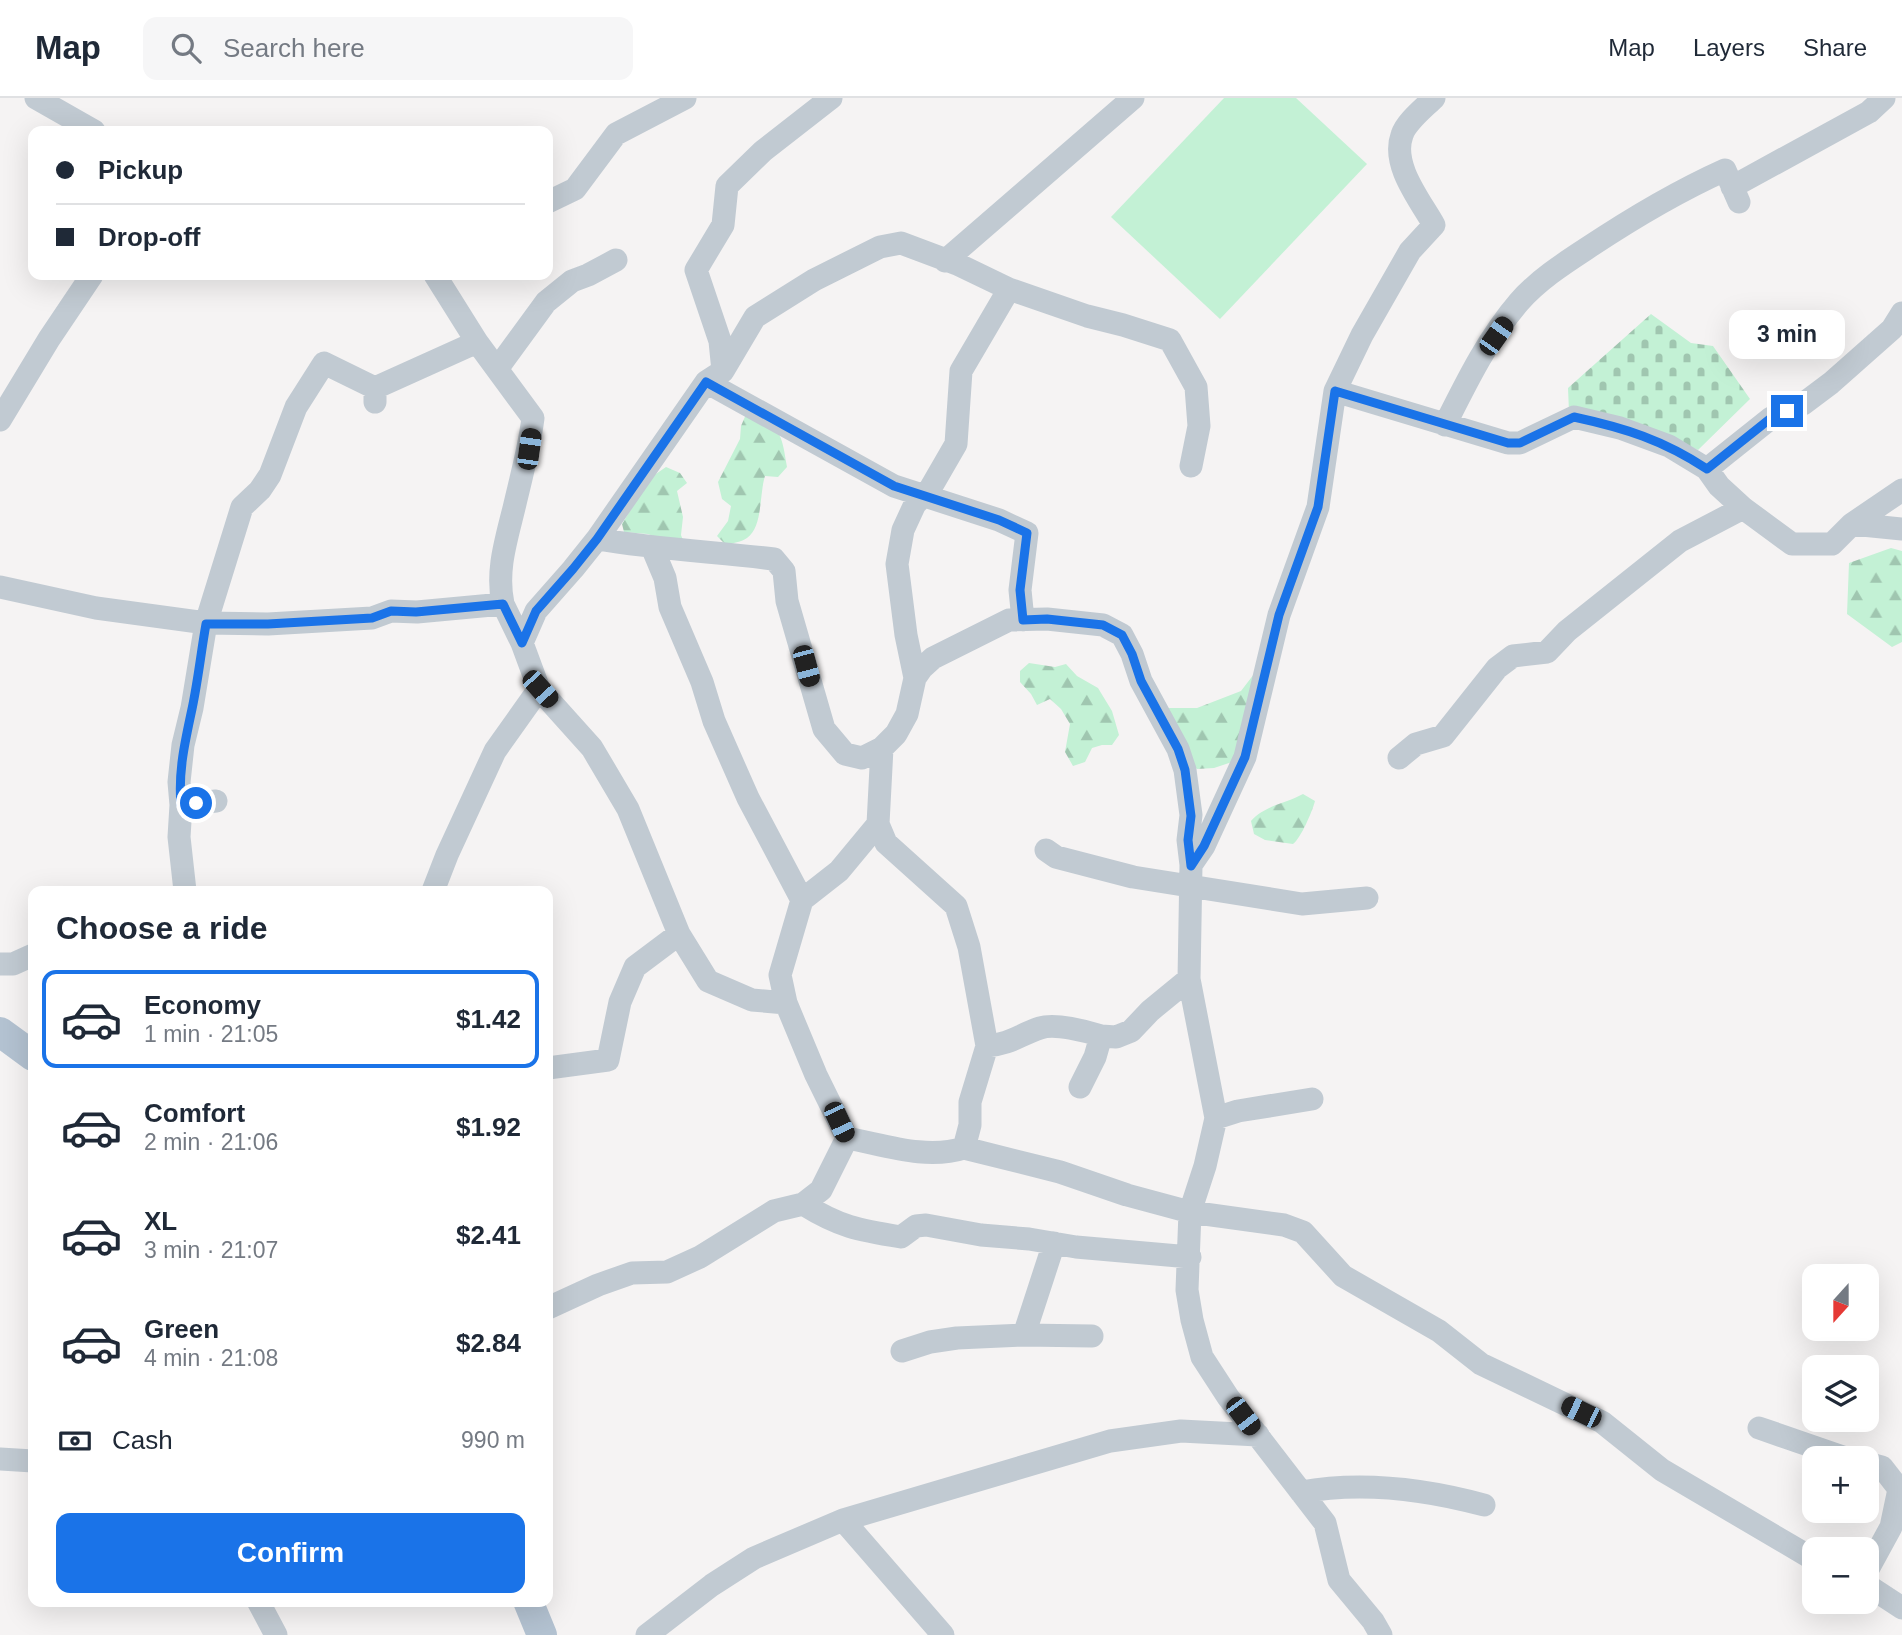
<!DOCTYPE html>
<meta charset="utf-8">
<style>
body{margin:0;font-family:Helvetica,sans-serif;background:#f6f6f7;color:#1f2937;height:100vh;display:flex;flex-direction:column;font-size:26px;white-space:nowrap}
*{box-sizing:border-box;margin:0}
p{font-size:23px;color:#747a83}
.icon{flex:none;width:38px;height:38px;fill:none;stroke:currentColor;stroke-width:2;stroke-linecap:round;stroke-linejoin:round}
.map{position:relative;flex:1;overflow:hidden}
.sheet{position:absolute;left:28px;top:788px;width:525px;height:721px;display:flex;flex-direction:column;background:#fff;border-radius:14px;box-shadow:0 7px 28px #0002}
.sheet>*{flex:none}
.guide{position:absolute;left:28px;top:28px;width:525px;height:154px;border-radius:14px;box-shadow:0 7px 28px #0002;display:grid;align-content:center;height:154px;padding:0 28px;background:#fff}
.needle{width:46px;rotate:201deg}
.controls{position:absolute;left:1802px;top:1166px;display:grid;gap:14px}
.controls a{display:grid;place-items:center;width:77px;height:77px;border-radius:14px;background:#fff;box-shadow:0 7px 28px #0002;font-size:35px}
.end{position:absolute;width:32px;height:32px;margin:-16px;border:9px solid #1a73e8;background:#fff;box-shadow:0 0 0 4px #fff}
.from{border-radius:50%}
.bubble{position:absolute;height:49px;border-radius:14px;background:#fff;box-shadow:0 7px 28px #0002;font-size:23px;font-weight:800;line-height:49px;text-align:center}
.car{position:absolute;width:21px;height:42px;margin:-21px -10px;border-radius:9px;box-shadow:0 0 5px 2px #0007;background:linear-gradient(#222 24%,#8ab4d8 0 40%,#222 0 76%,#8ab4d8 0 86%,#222 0)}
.guide b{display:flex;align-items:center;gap:24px;height:66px;font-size:26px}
.guide b+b{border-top:2px solid #e0e1e3}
.guide i{width:18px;height:18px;background:#1f2937}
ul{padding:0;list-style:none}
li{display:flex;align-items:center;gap:21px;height:98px;margin:0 14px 10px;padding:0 14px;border:4px solid transparent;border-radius:14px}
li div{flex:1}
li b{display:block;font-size:26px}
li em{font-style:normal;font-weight:800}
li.active{border-color:#1a73e8}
li>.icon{width:63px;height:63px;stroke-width:1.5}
h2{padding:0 28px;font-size:32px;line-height:84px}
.pay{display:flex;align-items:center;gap:18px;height:77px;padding:0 28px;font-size:26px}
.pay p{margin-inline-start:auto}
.action{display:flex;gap:14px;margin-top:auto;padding:14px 28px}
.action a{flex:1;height:80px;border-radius:14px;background:#1a73e8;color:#fff;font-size:28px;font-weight:800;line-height:80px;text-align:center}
header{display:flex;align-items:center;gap:42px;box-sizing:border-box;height:98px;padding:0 35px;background:#fff;border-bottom:2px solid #e0e1e3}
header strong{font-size:33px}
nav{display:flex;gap:38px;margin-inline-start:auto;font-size:24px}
.search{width:490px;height:63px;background:#f6f6f7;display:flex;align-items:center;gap:18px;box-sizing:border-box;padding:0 24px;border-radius:14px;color:#747a83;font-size:26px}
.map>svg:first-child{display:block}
.forest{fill:url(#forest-firs)}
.cemetery{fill:url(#cemetery-stones)}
.pitch{fill:#c3f1d5}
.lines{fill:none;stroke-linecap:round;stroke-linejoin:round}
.minor{stroke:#c1cad2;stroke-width:23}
.major{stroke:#b3c2d1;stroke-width:30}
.route{stroke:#1a73e8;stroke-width:9}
</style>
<header>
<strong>Map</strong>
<div class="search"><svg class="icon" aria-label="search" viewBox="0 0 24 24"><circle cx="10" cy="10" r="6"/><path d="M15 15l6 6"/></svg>Search here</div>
<nav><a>Map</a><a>Layers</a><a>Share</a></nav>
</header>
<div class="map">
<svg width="1902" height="1537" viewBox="0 0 1902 1537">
<defs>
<pattern id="forest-firs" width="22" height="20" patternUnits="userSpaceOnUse" patternTransform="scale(1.75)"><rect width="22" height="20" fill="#c3f1d5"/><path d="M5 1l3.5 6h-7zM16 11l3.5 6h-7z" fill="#a0c6b0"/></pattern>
<pattern id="cemetery-stones" width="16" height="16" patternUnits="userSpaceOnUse" patternTransform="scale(1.75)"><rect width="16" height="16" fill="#c3f1d5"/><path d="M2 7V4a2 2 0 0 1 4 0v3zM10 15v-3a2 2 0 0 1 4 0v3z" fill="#a0c6b0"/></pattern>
</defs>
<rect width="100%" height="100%" fill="#f5f3f3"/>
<path class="forest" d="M 747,314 C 781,331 781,332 787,369 L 778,379 L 765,378 C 759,397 763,429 747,440 C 742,444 732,445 726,447 L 717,438 L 728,423 L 731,408 L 722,401 L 718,384 L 740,341 L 741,328 Z
M 666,369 L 680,375 L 687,385 L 677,393 L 683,419 L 681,437 L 684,445 L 664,442 L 648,436 L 624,434 L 622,426 L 650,380 Z
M 1891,450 L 1902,453 L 1902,544 L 1892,549 L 1847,516 L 1849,465 Z
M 1029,565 L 1055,569 L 1066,566 L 1077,578 L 1098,590 L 1112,613 L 1119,637 L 1112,647 L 1102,647 L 1092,650 L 1085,664 L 1073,668 L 1065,654 L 1070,626 L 1061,611 L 1050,601 L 1037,607 L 1031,596 L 1020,584 L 1020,573 Z
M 1254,576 L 1235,663 L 1214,670 L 1197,671 L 1188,662 L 1168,610 L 1197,610 L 1241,593 Z
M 1303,696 L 1315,703 C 1312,714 1301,740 1293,746 L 1265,742 L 1254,736 L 1251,723 C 1265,707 1285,706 1303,696 Z"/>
<path class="cemetery" d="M 1651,216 L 1691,245 L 1713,248 L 1750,301 L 1698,352 L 1644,327 L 1569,314 L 1568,290 Z"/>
<path class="pitch" d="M 1224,0 L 1296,0 L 1367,66 L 1220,221 L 1111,119 Z"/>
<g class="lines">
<path class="minor" d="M 36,0 L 94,33
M 1732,89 L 1869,14 L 1884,0
M 548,104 L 575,91 L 616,36 L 685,0
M 945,163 L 1133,0
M 435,177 L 477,244 L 533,320 C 529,351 521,380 514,410 C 506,443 496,473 503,506
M 497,271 L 546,204 L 572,183 L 588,177 L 616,162
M 723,273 L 720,243 L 696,172 L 723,127 L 727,88 L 763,53 L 831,0
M 706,284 L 894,388 L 999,422 L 1027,435 L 1020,492 L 1023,522
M 1335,293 L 1508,345 L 1520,345 L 1574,319 L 1620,330 L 1669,348 L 1707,371 L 1719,388 L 1743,410 L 1792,446 L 1832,446 L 1852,426 L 1902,431
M 375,304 L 375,290 L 477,244
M 0,322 L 49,241 L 92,177
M 1445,327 C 1466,285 1488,240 1519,204 C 1537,183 1563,166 1586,151 C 1631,121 1676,94 1725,72 L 1739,104
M 1707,371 L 1771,320 L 1803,306 L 1831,285 L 1892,231 L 1902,215
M 1852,426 L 1902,392
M 597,441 C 656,451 715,454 774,461 L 784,473 L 787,503 L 824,631 L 845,656 L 862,660 L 882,650
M 652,449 L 665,480 L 670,509 L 702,584 L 714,623 L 748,700 L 802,802
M 0,489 L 96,510 L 206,525 L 268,526 L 372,520 L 391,513 L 417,514 L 503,506 L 522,545
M 915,580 L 906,537 L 897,466 L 903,432 L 915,406 L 930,391 L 956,346 L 961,273 L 1009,191
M 539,591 L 592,650 L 628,711 L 679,836 L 708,883 L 752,902 L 786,905
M 1399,660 L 1416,646 L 1443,638 L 1497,570 L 1513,558 L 1547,554 L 1567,533 L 1680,443 L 1743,410
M 181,707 L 216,703
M 878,726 L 886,745 L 956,808 L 969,849 L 987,948 L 970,1004 L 970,1027 L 964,1050 C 926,1062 885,1047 847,1040 L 816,977 L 786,905 L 780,877 L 802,802 L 839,773 L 878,726 L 882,650 L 896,636 L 907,616 L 915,580 L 922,570 L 933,560 L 1009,522 L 1047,521 L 1103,527 L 1122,537 L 1132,556 L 1141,583 L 1178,651 L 1185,672 L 1191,717 L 1188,742 L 1191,767 L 1189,881 L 1216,1020 L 1205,1068 L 1190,1114 L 1187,1192 L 1192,1222 L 1202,1259 L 1228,1299 L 1325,1425 L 1339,1482 L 1373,1523 L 1381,1537
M 1046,752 L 1056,759 L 1133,779 L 1302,806 L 1367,800
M 1191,767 L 1204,748 L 1245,659 L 1279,517 L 1318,409 L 1335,293 L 1362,237 L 1410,153 L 1434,127 C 1420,102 1391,67 1402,37 C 1406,24 1424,10 1434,0
M 185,793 L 179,739 L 181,707 L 179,684 L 183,647 L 192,610 L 206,525 L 242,409 L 260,392 L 270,377 L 296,309 L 324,265 L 375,290
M 433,793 L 447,757 L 495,653 L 539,591 L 522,545 L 536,513 L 573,471 L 597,441 L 706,284 L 723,273 L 755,219 L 814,182 L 880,149 L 901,145 L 957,166 L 1009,191 L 1087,218 L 1123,227 L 1170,242 L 1196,289 L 1199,328 L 1191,368
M 0,866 L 13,866 L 33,857
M 1101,938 L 1116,939 L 1131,933 L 1150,913 L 1189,881
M 987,948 C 1011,946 1019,937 1040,930 C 1055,925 1086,933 1101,938 L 1095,959 L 1080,989
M 548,970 L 608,962 L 620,904 L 635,869 L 679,836
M 1216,1020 L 1238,1013 L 1312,1001
M 964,1050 L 1060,1074 L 1127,1097 L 1190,1114 L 1284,1127 L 1303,1134 L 1343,1178 L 1439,1233 L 1481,1266 L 1602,1324 L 1662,1372 L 1815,1462
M 803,1106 C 840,1129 858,1132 901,1139 L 916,1128 L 926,1127 L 981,1137 L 1029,1141 L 1076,1149 L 1190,1159
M 548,1210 L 598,1187 L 632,1175 L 667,1174 L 700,1159 L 774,1113 L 803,1106 L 821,1092 L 847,1040
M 1024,1237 L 1092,1238
M 902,1253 L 930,1244 L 957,1240 L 1024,1237 L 1054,1145
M 1759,1330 L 1846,1360
M 0,1361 L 33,1363
M 1867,1365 L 1882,1369 L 1899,1391 L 1891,1429 L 1867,1473
M 1301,1394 C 1362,1383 1425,1391 1484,1407
M 843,1422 L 943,1537
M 1867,1487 L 1902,1510
M 258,1503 L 276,1537
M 647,1537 L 712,1487 L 754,1460 L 843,1422 L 1110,1343 L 1181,1333 L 1258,1337"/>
<path class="major" d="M 0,934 L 33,958
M 528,1503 L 542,1537"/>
</g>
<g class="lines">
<path class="route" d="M 196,705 L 181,707 C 178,673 185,644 192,611 C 198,583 201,554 206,526 L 268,526 L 372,520 L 391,513 L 416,514 L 503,506 L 522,545 L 536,513 L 573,471 L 597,441 L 706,284 L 894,388 L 999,422 L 1027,435 L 1020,492 L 1023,522 L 1047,521 L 1103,527 L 1122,537 L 1132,556 L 1141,583 L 1178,651 L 1185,672 L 1191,718 L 1188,742 L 1191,768 L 1204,748 L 1245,659 L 1279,517 L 1318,409 L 1335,293 L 1508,345 L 1520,345 L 1574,319 C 1625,330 1663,342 1707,371 L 1771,320 L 1787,313"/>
</g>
</svg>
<div class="controls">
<a><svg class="needle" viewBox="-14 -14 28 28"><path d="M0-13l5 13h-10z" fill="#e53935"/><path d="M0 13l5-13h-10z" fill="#747a83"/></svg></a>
<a><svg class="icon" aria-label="layers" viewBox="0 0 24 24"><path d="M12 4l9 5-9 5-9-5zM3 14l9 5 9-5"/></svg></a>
<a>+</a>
<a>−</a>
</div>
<i class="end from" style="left:196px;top:705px"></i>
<i class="end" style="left:1787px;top:313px"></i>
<div class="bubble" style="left:1729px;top:212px;width:116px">3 min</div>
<i class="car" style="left:1496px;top:238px;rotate:35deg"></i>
<i class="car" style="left:529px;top:351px;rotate:8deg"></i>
<i class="car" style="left:806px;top:568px;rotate:165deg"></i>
<i class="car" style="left:540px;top:591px;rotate:138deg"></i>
<i class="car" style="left:839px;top:1024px;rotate:155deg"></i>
<i class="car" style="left:1581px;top:1314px;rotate:296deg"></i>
<i class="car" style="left:1243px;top:1318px;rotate:143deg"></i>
<div class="guide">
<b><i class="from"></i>Pickup</b>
<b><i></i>Drop-off</b>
</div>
<section class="sheet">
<h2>Choose a ride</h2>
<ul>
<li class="active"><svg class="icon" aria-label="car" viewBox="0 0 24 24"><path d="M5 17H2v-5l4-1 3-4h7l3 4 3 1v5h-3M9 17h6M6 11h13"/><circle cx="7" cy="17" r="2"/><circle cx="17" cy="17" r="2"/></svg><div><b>Economy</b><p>1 min · 21:05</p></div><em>$1.42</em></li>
<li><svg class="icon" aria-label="car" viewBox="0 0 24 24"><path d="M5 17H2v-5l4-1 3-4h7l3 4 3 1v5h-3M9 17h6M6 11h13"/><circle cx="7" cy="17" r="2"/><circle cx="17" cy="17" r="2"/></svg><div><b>Comfort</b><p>2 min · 21:06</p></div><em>$1.92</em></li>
<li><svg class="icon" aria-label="car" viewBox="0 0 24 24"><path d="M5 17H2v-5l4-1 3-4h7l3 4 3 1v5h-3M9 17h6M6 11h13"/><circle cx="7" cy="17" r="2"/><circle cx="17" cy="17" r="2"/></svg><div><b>XL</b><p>3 min · 21:07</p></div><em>$2.41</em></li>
<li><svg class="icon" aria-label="car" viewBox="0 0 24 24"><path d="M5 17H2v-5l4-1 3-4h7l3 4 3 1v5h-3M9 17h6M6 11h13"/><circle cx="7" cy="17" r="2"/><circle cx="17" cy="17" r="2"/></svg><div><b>Green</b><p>4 min · 21:08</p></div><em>$2.84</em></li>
</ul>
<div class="pay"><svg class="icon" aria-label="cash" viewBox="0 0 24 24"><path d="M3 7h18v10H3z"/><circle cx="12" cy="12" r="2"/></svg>Cash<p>990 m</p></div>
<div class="action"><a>Confirm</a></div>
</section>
</div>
